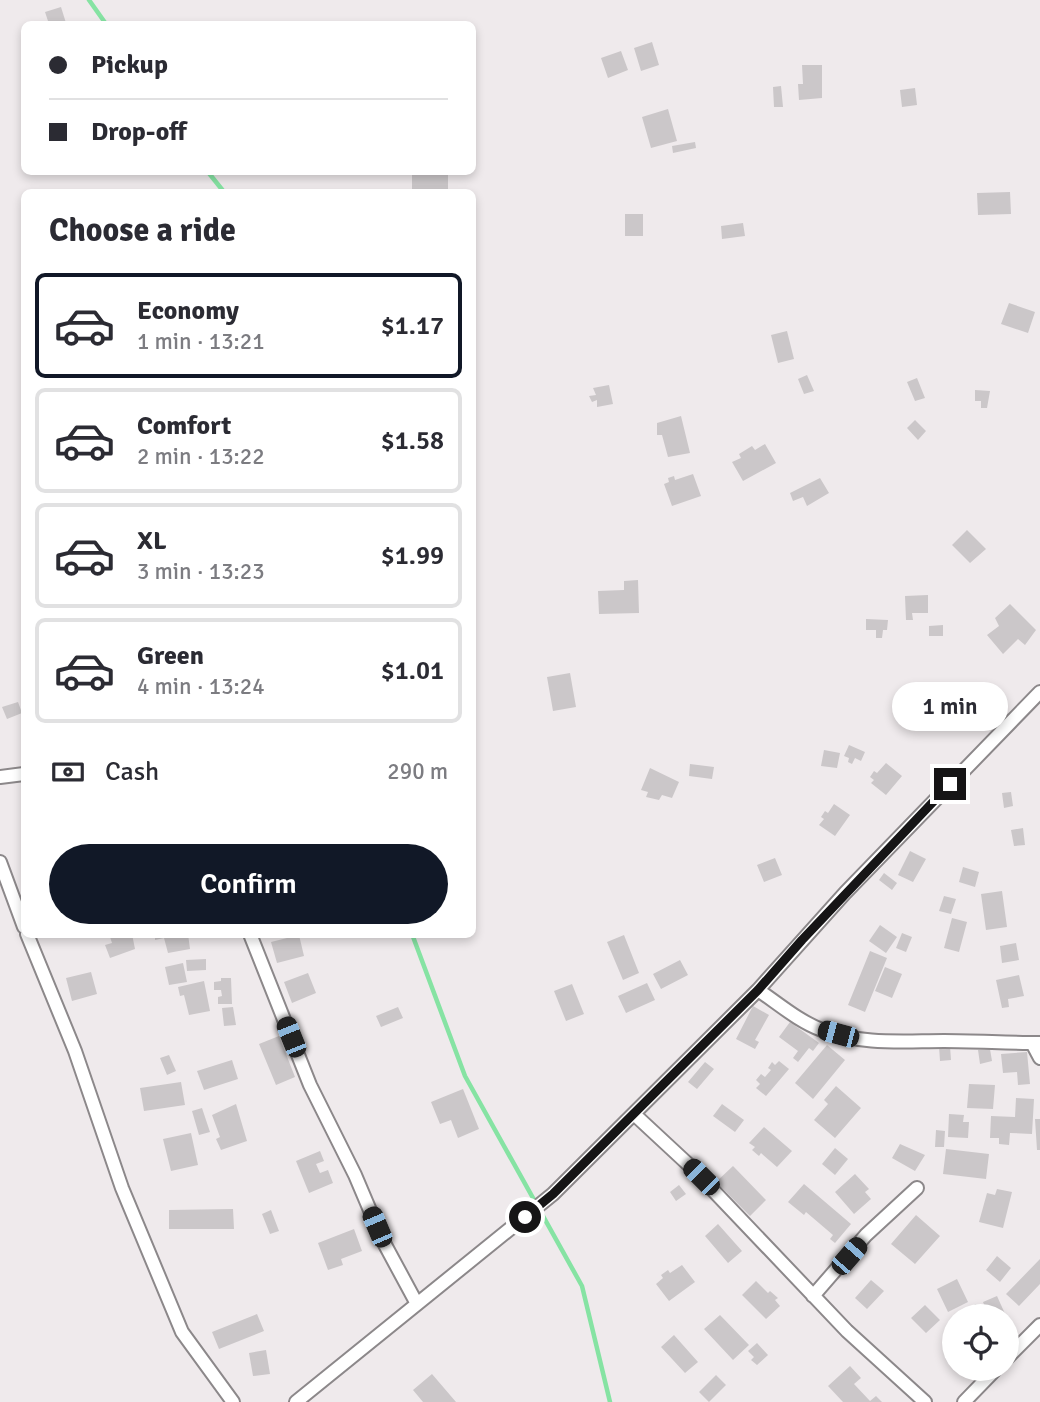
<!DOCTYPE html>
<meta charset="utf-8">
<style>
body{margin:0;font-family:Signika,sans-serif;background:#f7f7f7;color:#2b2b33;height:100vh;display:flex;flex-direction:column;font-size:26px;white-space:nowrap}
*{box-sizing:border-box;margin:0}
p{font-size:23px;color:#7c7c81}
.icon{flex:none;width:38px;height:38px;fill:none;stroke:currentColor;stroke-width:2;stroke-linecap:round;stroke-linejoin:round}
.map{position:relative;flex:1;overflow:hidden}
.panel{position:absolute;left:21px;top:189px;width:455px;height:749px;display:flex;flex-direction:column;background:#fff;border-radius:10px;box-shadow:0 4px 10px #0003}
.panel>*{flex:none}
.top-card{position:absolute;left:21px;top:21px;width:455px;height:154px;border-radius:10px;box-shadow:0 4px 10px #0003;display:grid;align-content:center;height:154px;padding:0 28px;background:#fff}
.controls{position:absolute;left:942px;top:1304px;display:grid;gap:14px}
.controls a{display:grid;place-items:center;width:77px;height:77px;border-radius:50%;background:#fff;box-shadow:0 4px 10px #0003;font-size:35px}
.end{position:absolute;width:32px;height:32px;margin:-16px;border:9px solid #161516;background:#fff;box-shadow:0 0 0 4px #fff}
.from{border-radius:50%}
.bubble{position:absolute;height:49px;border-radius:24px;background:#fff;box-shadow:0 4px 10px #0003;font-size:23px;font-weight:600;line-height:49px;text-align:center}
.car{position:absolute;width:21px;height:42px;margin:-21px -10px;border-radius:9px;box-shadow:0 0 5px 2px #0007;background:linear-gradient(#222 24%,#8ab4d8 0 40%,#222 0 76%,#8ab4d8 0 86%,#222 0)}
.top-card b{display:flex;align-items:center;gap:24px;height:66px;font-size:26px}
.top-card b+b{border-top:2px solid #e1e1e2}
.top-card i{width:18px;height:18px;background:#2b2b33}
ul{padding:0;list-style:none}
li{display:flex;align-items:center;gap:21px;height:105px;margin:0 14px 10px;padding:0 14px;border:4px solid #e1e1e2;border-radius:10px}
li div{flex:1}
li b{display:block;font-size:26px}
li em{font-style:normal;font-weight:600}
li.on{border-color:#111827}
li>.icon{width:63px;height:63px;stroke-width:1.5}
h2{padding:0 28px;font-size:32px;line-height:84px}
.pay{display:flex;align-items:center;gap:18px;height:77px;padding:0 28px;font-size:26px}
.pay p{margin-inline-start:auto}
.button{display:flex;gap:14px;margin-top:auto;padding:14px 28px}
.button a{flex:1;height:80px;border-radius:42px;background:#111827;color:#fff;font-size:28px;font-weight:600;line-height:80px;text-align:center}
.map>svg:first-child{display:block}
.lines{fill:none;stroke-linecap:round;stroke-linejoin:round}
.stream{stroke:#86e3a3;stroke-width:4.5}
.building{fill:#cbc7c9}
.street-casing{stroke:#8c888a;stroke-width:16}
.street{stroke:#fff;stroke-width:12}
.route{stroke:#161516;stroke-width:9}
</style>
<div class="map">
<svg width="1040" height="1402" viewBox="0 0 1040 1402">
<rect width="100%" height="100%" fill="#efeaec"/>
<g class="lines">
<path class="stream" d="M 89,0 L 106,24
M 208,172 L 224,192
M 412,934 L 465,1076 L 582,1286 L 610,1402"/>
</g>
<path class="building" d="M 61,7 L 66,23 L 49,24 L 45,12 Z
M 652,42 L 659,65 L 641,71 L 634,48 Z
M 621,51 L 628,70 L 608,78 L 601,58 Z
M 802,65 L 822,65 L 822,98 L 799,100 L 798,84 L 803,84 Z
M 781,86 L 783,107 L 774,107 L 773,87 Z
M 915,88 L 917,105 L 902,107 L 900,90 Z
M 668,109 L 677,141 L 651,148 L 642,117 Z
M 695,142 L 696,148 L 673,153 L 672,146 Z
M 412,174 L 448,174 L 448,192 L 412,192 Z
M 1010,192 L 1011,214 L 978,215 L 977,193 Z
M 625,214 L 643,214 L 643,236 L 625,236 Z
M 743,223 L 745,236 L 722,239 L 721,226 Z
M 1009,303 L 1035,312 L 1028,333 L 1001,324 Z
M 787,331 L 794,359 L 778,363 L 771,335 Z
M 807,375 L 814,391 L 804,394 L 798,379 Z
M 917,378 L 925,398 L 915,401 L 907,382 Z
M 609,385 L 613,404 L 597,407 L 597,400 L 592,402 L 589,396 L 596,395 L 593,388 Z
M 975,390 L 990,391 L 987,408 L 981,408 L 981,401 L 975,401 Z
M 681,416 L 690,453 L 668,457 L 662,435 L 657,435 L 657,423 Z
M 915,420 L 926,431 L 918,440 L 907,428 Z
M 765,444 L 776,463 L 743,481 L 732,462 L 741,458 L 739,454 L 752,446 L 755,450 Z
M 693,474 L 701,496 L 672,506 L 664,484 L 669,482 L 668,478 L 674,476 L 675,480 Z
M 820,478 L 829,493 L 807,506 L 803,497 L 793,501 L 790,493 Z
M 967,530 L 986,549 L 970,563 L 952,545 Z
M 638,580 L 639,613 L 599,614 L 598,591 L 624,590 L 624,581 Z
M 928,595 L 928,613 L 912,613 L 913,620 L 906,620 L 905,596 Z
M 1010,604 L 1036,630 L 1025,645 L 1018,639 L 1003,654 L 987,635 L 999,626 L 995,618 Z
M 866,619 L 888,620 L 887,630 L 883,630 L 882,638 L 876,638 L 876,630 L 866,630 Z
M 943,625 L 943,636 L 929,636 L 929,626 Z
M 570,673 L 576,707 L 553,711 L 547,677 Z
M 916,688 L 947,700 L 939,719 L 909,707 Z
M 18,702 L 22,713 L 7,719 L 2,707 Z
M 849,745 L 865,752 L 861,761 L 855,758 L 852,764 L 848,762 L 849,758 L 844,756 Z
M 824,750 L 840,753 L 837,768 L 821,766 Z
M 886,763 L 902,776 L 886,795 L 871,783 L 874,780 L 870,777 L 874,771 L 877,773 Z
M 690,764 L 714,767 L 712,779 L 689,776 Z
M 650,768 L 679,782 L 672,798 L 662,795 L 659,800 L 646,797 L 648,792 L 641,790 Z
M 1011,792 L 1013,806 L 1004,808 L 1002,793 Z
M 834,804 L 850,815 L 835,836 L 819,825 L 824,819 L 821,817 L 825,811 L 828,813 Z
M 1023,828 L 1025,845 L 1014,846 L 1011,830 Z
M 910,851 L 926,859 L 913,882 L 898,875 Z
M 775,858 L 782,875 L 764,882 L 757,865 Z
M 963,867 L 979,872 L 975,887 L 959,882 Z
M 884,873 L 897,883 L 892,890 L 879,880 Z
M 1002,891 L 1007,927 L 986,930 L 981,894 Z
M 944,896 L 956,899 L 951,914 L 939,911 Z
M 952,918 L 967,922 L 959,952 L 944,948 Z
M 880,925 L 897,937 L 886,953 L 869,941 Z
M 902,933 L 912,937 L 906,952 L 896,948 Z
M 109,934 L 132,934 L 135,949 L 110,958 L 105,945 L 112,943 Z
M 155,934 L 188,934 L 190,949 L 168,953 L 164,938 L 155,940 Z
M 299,935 L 304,956 L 277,963 L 271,942 Z
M 624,935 L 639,973 L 623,980 L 607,942 Z
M 1016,943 L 1019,960 L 1002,963 L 1000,946 Z
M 870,951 L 887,958 L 865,1012 L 848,1005 Z
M 206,959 L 206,970 L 187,971 L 186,960 Z
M 680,960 L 688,975 L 661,989 L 653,974 Z
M 183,963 L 187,982 L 169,985 L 165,967 Z
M 885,967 L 902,974 L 892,998 L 875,991 Z
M 91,972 L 97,994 L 72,1001 L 66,978 Z
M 308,973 L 316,993 L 292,1003 L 284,982 Z
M 1019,975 L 1024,996 L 1008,999 L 1009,1007 L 1002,1008 L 996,980 Z
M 221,978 L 231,978 L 232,1004 L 218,1004 L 218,997 L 222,996 L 221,990 L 214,990 L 214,982 L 221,981 Z
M 204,981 L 210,1011 L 189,1015 L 184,995 L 180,996 L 178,987 Z
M 647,983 L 655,1000 L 626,1013 L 618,996 Z
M 572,984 L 584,1014 L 566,1021 L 554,991 Z
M 753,1006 L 769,1015 L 755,1040 L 759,1042 L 755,1049 L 736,1039 Z
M 233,1007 L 236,1025 L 224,1026 L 222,1008 Z
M 398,1007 L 403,1018 L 381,1027 L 376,1016 Z
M 790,1022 L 819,1043 L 813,1051 L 809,1048 L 798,1062 L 793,1058 L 798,1051 L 779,1037 Z
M 279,1036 L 295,1077 L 276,1085 L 259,1044 Z
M 827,1045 L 845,1060 L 813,1099 L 795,1083 Z
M 939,1046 L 950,1046 L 951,1060 L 940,1061 Z
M 990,1049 L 992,1061 L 980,1064 L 978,1050 Z
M 1027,1052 L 1030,1084 L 1018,1085 L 1017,1072 L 1003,1073 L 1001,1054 Z
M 169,1055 L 176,1071 L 167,1075 L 160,1058 Z
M 232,1060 L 238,1079 L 204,1090 L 197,1071 Z
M 779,1061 L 789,1069 L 766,1096 L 756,1088 L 760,1084 L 756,1080 L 761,1074 L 765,1077 L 771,1070 L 768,1068 L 772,1062 L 775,1065 Z
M 705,1062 L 714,1069 L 697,1089 L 688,1082 Z
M 181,1082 L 185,1105 L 144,1111 L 140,1088 Z
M 969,1084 L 995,1085 L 993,1109 L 967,1108 Z
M 836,1086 L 861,1108 L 835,1138 L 814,1120 L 828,1104 L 824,1100 Z
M 463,1089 L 479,1129 L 458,1138 L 451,1120 L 440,1124 L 431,1102 Z
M 1016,1098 L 1034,1099 L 1032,1134 L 1010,1133 L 1009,1145 L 999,1144 L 999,1138 L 990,1138 L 991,1116 L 1015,1117 Z
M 236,1104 L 247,1141 L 221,1150 L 216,1139 L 220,1137 L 212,1115 Z
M 722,1104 L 744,1120 L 735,1132 L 713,1116 Z
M 202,1108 L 210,1132 L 199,1135 L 192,1111 Z
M 949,1114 L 964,1115 L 963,1122 L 969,1122 L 968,1138 L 948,1137 Z
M 1035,1119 L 1040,1119 L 1040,1150 L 1037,1150 Z
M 764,1127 L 792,1151 L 777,1167 L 761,1153 L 759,1156 L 752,1150 L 755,1147 L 749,1143 Z
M 936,1130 L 945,1131 L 944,1147 L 935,1147 Z
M 191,1133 L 198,1165 L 171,1171 L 163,1139 Z
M 900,1144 L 925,1155 L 915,1171 L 892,1158 Z
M 835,1148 L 848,1159 L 835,1175 L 822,1164 Z
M 946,1149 L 989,1154 L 986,1179 L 943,1174 Z
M 320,1151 L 324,1161 L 316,1164 L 320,1173 L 328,1170 L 333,1183 L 309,1193 L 296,1161 Z
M 733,1166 L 766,1200 L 750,1216 L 716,1182 Z
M 855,1174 L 869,1189 L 865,1192 L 871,1199 L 854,1214 L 835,1192 Z
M 804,1184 L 851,1224 L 835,1243 L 830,1239 L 833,1235 L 806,1212 L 804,1215 L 788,1202 Z
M 679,1185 L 686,1194 L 676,1201 L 670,1192 Z
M 997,1189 L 1012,1192 L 1003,1228 L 979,1222 L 987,1193 L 995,1195 Z
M 233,1209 L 234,1229 L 169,1229 L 169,1210 Z
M 271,1210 L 279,1231 L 270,1234 L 262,1214 Z
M 916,1215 L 940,1236 L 915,1264 L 891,1244 Z
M 718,1224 L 742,1251 L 728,1263 L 705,1236 Z
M 354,1229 L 362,1251 L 341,1259 L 343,1265 L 328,1270 L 318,1243 Z
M 997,1256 L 1011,1268 L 1000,1282 L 986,1270 Z
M 1040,1259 L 1040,1284 L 1019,1306 L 1006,1294 Z
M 682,1265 L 695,1282 L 669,1301 L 656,1284 L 663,1278 L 661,1275 L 668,1270 L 670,1273 Z
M 957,1279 L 968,1302 L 948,1312 L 937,1289 Z
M 871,1280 L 884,1291 L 867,1309 L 855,1298 Z
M 756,1281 L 768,1293 L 770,1291 L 778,1298 L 775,1300 L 780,1306 L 766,1319 L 742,1295 Z
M 997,1296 L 1006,1316 L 989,1316 L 983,1302 Z
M 976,1304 L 982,1316 L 959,1316 L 958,1313 Z
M 925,1305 L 940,1320 L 926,1333 L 911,1318 Z
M 257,1314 L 264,1331 L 219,1349 L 212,1332 Z
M 720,1315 L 749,1345 L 733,1360 L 704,1329 Z
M 674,1335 L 698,1362 L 685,1373 L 661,1347 Z
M 757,1343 L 768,1355 L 757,1365 L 751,1360 L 754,1357 L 748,1351 Z
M 266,1350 L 270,1374 L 253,1376 L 249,1353 Z
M 850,1366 L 861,1378 L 854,1384 L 870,1401 L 876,1396 L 882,1402 L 843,1402 L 828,1386 Z
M 432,1374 L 456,1402 L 423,1402 L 413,1390 Z
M 716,1375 L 726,1385 L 709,1402 L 699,1392 Z"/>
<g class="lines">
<g class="street-casing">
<path id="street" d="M 0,777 L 24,774
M 0,862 L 24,927
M 27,934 L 75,1051 L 122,1188 L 182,1332 L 233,1402
M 250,934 L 310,1085 L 355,1175 L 383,1241 L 417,1304
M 758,990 C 779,1004 798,1021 822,1030 C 862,1045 902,1041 944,1041 C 976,1041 1008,1043 1040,1043
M 1032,1043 L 1040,1058
M 634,1114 L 690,1166 L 847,1331 L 925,1402
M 813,1296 L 866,1235 L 917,1188
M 1006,1359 L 1040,1325
M 296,1402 L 553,1194 L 758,990 L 845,893 L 1040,692
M 964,1402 L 997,1368"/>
</g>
<use href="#street" class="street"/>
</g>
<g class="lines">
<path class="route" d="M 525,1217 L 553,1194 L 758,990 L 802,940 L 950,784"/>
</g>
</svg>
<div class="controls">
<a><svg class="icon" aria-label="locate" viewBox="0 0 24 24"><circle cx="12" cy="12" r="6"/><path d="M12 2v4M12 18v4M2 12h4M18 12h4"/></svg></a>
</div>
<i class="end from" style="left:525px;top:1217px"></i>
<i class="end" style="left:950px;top:784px"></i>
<div class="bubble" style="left:892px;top:682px;width:116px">1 min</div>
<i class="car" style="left:838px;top:1034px;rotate:285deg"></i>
<i class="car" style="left:291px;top:1037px;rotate:338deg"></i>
<i class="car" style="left:701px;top:1177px;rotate:315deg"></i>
<i class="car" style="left:377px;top:1227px;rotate:337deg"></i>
<i class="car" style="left:849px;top:1256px;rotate:41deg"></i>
<div class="top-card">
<b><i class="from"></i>Pickup</b>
<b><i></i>Drop-off</b>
</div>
<section class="panel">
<h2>Choose a ride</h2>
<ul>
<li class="on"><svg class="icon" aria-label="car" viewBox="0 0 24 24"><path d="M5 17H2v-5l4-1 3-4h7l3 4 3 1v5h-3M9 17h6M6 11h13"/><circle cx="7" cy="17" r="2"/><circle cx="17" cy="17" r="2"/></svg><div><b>Economy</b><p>1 min · 13:21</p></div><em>$1.17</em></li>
<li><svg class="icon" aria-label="car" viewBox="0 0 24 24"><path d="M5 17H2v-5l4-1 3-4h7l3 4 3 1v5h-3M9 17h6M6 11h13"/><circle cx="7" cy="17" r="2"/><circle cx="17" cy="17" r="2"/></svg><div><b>Comfort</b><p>2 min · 13:22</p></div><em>$1.58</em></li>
<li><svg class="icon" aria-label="car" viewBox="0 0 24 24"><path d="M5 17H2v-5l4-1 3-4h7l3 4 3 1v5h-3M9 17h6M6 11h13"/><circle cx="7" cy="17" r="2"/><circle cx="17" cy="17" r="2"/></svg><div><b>XL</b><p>3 min · 13:23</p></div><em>$1.99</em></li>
<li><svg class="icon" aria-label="car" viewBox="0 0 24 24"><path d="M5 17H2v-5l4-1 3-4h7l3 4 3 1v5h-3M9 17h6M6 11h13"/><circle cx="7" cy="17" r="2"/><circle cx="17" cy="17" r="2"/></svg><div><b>Green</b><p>4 min · 13:24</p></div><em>$1.01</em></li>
</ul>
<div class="pay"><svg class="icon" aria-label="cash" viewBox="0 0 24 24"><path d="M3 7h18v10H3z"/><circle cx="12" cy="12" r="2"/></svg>Cash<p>290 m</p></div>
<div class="button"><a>Confirm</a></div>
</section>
</div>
